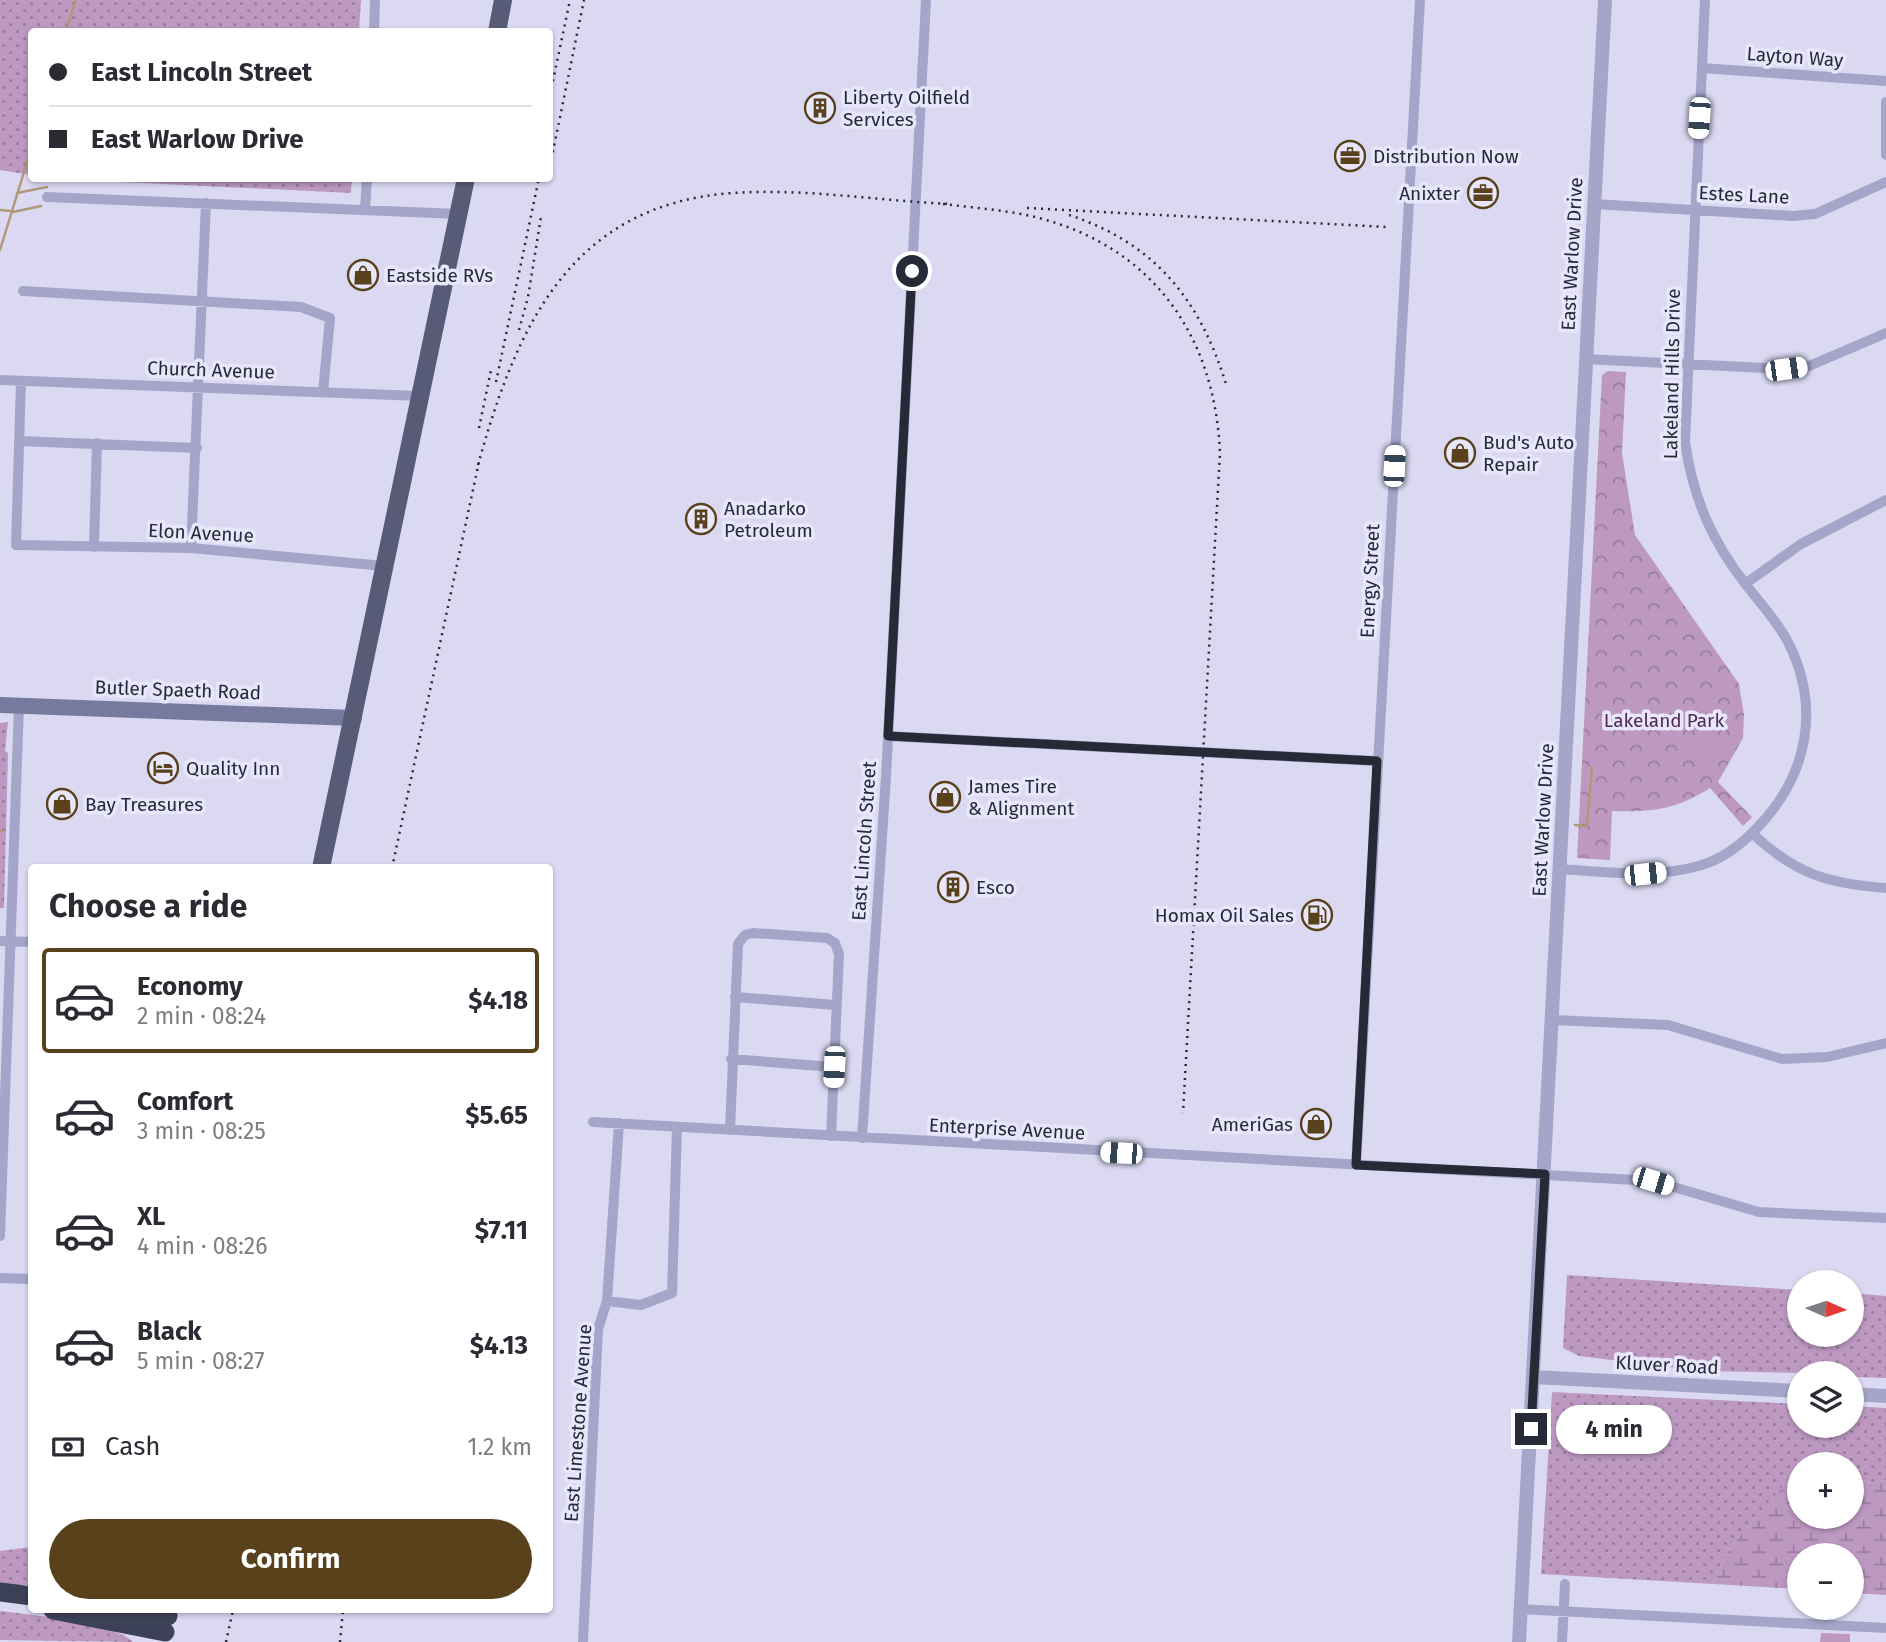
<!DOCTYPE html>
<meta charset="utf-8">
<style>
body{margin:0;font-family:"Fira Sans",sans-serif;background:#f7f7f7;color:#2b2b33;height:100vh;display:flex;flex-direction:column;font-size:26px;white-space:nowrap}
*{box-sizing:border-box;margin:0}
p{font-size:23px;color:#7c7c81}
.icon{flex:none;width:38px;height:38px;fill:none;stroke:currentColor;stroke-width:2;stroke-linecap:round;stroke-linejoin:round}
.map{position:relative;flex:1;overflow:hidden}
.details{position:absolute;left:28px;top:864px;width:525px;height:749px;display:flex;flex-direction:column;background:#fff;border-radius:7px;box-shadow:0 2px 5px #0004}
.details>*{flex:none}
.hud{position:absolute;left:28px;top:28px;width:525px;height:154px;border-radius:7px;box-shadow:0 2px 5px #0004;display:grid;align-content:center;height:154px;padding:0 21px;background:#fff}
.needle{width:46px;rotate:93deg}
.tools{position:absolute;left:1787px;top:1270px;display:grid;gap:14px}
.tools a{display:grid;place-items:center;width:77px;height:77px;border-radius:50%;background:#fff;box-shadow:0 2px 5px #0004;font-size:35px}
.end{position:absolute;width:32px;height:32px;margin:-16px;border:9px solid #262936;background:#fff;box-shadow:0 0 0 4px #fff}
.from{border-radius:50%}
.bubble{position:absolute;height:49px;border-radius:24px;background:#fff;box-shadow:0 2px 5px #0004;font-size:23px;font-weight:700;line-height:49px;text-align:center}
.car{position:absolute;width:21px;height:42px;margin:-21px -10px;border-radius:9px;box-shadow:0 0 5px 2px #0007;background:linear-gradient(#fff 24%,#345 0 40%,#fff 0 76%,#345 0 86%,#fff 0)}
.hud b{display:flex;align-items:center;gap:24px;height:66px;font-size:26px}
.hud b+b{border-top:2px solid #e1e1e2}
.hud i{width:18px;height:18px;background:#2b2b33}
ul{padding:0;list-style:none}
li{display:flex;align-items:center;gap:21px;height:105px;margin:0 14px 10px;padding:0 7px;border:4px solid transparent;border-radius:7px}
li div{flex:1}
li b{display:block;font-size:26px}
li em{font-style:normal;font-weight:700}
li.active{border-color:#58411b}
li>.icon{width:63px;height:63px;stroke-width:1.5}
h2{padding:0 21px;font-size:32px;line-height:84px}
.pay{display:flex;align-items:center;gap:18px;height:77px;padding:0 21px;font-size:26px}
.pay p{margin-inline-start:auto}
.primary-button{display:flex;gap:14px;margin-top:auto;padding:14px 21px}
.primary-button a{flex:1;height:80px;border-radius:42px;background:#58411b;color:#fff;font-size:28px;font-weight:700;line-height:80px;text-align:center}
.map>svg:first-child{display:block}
.grass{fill:url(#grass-dots)}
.wetland{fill:url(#wetland-marsh)}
.park{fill:url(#park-crowns)}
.pitch{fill:#bd99c1}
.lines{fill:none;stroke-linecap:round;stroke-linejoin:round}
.stream{stroke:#b09978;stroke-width:2.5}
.minor{stroke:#a5a5ca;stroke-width:10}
.tertiary{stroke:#a5a5ca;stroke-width:14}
.secondary{stroke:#767a9e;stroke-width:16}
.primary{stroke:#575b78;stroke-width:18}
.motorway{stroke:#3d4157;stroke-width:19}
.rail{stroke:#262936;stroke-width:2.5;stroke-dasharray:2 5;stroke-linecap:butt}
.route{stroke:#262936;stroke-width:9}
.labels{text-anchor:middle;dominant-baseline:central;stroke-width:7;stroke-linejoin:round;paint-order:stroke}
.street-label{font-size:19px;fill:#262936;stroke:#e7e6fa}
.poi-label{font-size:19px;fill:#262936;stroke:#e7e6fa;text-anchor:start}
.park-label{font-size:19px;fill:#512a55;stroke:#e7e6fa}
</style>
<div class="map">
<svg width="1886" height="1642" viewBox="0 0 1886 1642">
<defs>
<pattern id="grass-dots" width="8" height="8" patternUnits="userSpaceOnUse" patternTransform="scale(1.75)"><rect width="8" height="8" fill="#bd99c1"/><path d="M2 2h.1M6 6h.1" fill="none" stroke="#997d9e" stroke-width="1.8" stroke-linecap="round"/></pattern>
<pattern id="wetland-marsh" width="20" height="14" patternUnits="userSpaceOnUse" patternTransform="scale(1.75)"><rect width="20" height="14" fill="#bd99c1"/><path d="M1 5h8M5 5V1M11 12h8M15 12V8" fill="none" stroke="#997d9e"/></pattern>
<pattern id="park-crowns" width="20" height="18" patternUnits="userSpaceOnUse" patternTransform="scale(1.75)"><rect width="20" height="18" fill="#bd99c1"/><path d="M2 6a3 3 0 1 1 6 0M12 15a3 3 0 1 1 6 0" fill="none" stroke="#997d9e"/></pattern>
</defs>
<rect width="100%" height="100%" fill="#dbd9f2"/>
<path class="grass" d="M 0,0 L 361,0 L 359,31 L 32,32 L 31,175 L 0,170 Z
M 352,178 L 351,193 L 60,179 L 60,178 Z
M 8,722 L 5,751 L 8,753 L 4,908 L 0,908 L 0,723 Z
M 1567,1275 L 1799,1290 L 1799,1335 L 1852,1335 L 1852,1293 L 1886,1296 L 1886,1378 L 1852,1377 L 1852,1374 L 1701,1371 L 1579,1356 L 1563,1348 Z
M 1552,1392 L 1799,1404 L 1799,1426 L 1852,1426 L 1852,1406 L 1886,1408 L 1886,1480 L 1867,1483 L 1842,1458 L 1809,1456 L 1729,1549 L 1713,1584 L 1541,1574 Z
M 31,1547 L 31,1585 L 0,1585 L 0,1551 Z
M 0,1611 C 26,1614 118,1624 133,1642 L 0,1640 Z"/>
<path class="wetland" d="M 1809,1456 L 1842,1458 L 1849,1465 L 1801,1465 Z
M 1799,1467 L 1799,1517 L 1852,1517 L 1852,1468 L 1867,1483 L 1886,1480 L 1886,1595 L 1852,1593 L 1852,1556 L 1799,1556 L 1799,1589 L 1713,1584 L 1729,1549 Z"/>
<path class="park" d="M 1608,371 L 1626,372 L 1622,453 L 1635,535 L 1739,684 L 1744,715 L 1743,738 L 1718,782 L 1752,817 L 1743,826 L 1710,788 C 1675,810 1653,812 1612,811 L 1610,860 L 1577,858 L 1602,375 Z
M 1821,1633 L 1850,1634 L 1850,1642 L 1820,1642 Z"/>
<path class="pitch" d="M 1708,740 L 1717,759 L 1705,765 L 1695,746 Z"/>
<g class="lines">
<path class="stream" d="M 66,32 L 76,0
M 17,193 L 47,187
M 0,210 L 11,211
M 13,212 L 41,206
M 0,250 L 32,146
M 1575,825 L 1587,826 L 1592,767
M 0,831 L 2,831"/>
<path class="minor" d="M 374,32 L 375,0
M 1702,68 L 1886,81
M 1886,102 L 1886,155
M 47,197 L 458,214
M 1594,204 L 1793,216 L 1815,214 L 1886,182
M 365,210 L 367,178
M 23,291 L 301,307 L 330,318 L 323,392
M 1585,359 L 1786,369 L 1809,366 L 1886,333
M 0,380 L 420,396
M 21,381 L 16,545 L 191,548 L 384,566
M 19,441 L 197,448
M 94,547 L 97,443
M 191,548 L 206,203
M 1745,584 L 1801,544 L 1886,500
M 888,736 L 1377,761
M 1752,833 C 1795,874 1829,884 1886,888
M 1559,869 C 1606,872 1656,879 1702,865 C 1724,858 1743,843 1758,827 C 1808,775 1821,707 1788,642 C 1777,621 1761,604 1747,586 C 1712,542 1693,498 1685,442 L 1705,0
M 0,941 L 32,942
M 735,997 L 836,1005
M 1553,1020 L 1668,1025 L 1782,1059 L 1827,1057 L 1886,1043
M 731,1059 L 833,1067
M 593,1122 L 1653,1181 L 1759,1212 L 1886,1218
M 730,1130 L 738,944 L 745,935 L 753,933 L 827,938 L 835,943 L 839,954 L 831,1136
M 862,1138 L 886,777 L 926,0
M 1356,1165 L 1420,0
M 0,1236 L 19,705
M 0,1278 L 32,1279
M 607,1301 L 641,1305 L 672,1293 L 677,1127
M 1521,1609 L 1886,1628
M 583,1642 L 598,1329 L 607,1301 L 619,1123
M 1562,1642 L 1565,1584"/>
<path class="tertiary" d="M 1534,1377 L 1799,1391
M 1852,1394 L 1886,1396
M 1519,1642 L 1605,0"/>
<path class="secondary" d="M 0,705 L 354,718"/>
<path class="primary" d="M 497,32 L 503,0
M 321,868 L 466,178"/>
<path class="motorway" d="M 0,1592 L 32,1596
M 53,1610 L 165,1632
M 125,1610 L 168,1616"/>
<path class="rail" d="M 550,95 L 570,0
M 550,166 L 584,0
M 943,204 C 975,208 1008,210 1039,218 C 1154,248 1215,337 1220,453 L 1183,1113
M 1027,208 L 1387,227
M 1069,215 C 1155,243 1200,300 1226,384
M 519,330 L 528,297 L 541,217
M 496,382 L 539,178
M 479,428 L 491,370
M 478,465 C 516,328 570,204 733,193 C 805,188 879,201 951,204
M 392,868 L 480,457
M 226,1642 L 233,1610
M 340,1642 L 343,1610"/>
</g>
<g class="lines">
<path class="route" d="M 912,271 L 888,736 L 1377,761 L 1356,1165 L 1545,1174 L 1531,1429"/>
</g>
<defs>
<g id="building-ring" transform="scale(1.575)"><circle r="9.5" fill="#e7e6fa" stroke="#58411b" stroke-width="1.5"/><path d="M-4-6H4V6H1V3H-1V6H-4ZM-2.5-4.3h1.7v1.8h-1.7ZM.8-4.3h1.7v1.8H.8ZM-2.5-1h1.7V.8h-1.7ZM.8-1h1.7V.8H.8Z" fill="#58411b"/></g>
<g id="office-ring" transform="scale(1.575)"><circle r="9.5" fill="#e7e6fa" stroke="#58411b" stroke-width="1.5"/><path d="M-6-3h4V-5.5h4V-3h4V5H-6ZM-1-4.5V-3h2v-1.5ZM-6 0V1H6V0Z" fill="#58411b"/></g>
<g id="shop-ring" transform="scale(1.575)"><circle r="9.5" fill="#e7e6fa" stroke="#58411b" stroke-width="1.5"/><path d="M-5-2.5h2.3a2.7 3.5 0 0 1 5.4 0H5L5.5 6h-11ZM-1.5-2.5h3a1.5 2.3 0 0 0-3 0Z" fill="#58411b"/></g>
<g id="hotel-ring" transform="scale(1.575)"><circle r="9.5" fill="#e7e6fa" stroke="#58411b" stroke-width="1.5"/><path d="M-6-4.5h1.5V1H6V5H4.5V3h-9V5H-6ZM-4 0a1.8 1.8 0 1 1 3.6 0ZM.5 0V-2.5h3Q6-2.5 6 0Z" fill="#58411b"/></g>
<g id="fuel-ring" transform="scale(1.575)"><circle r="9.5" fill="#e7e6fa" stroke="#58411b" stroke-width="1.5"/><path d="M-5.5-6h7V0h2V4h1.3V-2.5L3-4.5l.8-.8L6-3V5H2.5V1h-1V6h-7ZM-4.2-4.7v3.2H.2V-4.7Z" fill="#58411b"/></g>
</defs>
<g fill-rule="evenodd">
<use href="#building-ring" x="820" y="108"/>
<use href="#office-ring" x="1350" y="156"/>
<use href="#office-ring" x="1483" y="193"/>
<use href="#shop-ring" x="363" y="275"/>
<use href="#shop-ring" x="1460" y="453"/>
<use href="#building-ring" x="701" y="519"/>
<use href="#hotel-ring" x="163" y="768"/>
<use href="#shop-ring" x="945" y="797"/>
<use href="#shop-ring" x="62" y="804"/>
<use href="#building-ring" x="953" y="887"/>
<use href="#fuel-ring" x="1317" y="915"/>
<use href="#shop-ring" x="1316" y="1124"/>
</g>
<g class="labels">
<g class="street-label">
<text transform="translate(1795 57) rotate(4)">Layton Way</text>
<text transform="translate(1744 195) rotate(3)">Estes Lane</text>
<text transform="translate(1572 254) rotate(-87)">East Warlow Drive</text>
<text transform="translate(211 370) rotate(2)">Church Avenue</text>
<text transform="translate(1672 374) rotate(-89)">Lakeland Hills Drive</text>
<text transform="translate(201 533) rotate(3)">Elon Avenue</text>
<text transform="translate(1370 581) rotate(-87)">Energy Street</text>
<text transform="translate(178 690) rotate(2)">Butler Spaeth Road</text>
<text transform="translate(1543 820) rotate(-87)">East Warlow Drive</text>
<text transform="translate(864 841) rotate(-86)">East Lincoln Street</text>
<text transform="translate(1007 1129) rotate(3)">Enterprise Avenue</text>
<text transform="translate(1667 1365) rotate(3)">Kluver Road</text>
<text transform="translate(578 1423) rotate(-86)">East Limestone Avenue</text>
</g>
<g class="poi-label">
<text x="843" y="97">Liberty Oilfield<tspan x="843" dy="22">Services</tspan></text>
<text x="1373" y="156">Distribution Now</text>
<text x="1460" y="193" text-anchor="end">Anixter</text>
<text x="386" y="275">Eastside RVs</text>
<text x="1483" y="442">Bud's Auto<tspan x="1483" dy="22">Repair</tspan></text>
<text x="724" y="508">Anadarko<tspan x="724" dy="22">Petroleum</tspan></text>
<text x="186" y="768">Quality Inn</text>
<text x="968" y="786">James Tire<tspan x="968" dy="22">&amp; Alignment</tspan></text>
<text x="85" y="804">Bay Treasures</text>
<text x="976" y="887">Esco</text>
<text x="1294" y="915" text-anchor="end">Homax Oil Sales</text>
<text x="1293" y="1124" text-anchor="end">AmeriGas</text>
</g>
<g class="park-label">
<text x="1664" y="720">Lakeland Park</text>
</g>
</g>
</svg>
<div class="tools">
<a><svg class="needle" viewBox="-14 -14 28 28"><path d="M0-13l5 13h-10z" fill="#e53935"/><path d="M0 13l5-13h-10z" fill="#7c7c81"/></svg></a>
<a><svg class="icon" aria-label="layers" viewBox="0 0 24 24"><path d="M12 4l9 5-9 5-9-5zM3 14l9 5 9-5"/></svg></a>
<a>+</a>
<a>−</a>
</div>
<i class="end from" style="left:912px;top:271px"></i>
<i class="end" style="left:1531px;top:1429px"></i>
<div class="bubble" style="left:1556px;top:1405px;width:116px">4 min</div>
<i class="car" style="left:1699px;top:118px;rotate:184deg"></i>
<i class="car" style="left:1786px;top:369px;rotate:82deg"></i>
<i class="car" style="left:1394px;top:466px;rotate:3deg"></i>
<i class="car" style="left:1645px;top:874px;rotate:84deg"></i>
<i class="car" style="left:834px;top:1067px;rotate:183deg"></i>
<i class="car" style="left:1121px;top:1153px;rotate:273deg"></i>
<i class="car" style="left:1653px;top:1181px;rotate:107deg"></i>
<div class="hud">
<b><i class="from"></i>East Lincoln Street</b>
<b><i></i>East Warlow Drive</b>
</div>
<section class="details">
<h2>Choose a ride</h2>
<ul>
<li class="active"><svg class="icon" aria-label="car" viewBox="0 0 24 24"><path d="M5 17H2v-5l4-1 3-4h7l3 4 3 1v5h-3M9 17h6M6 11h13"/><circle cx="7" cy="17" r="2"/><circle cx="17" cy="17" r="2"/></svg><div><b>Economy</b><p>2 min · 08:24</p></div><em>$4.18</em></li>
<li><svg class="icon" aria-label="car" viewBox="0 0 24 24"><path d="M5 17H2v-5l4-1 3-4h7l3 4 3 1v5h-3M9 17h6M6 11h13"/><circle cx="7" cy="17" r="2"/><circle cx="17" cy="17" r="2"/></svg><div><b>Comfort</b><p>3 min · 08:25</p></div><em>$5.65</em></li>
<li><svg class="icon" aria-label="car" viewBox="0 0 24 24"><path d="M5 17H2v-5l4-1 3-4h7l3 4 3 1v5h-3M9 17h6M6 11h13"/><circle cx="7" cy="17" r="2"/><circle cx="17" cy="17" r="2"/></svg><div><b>XL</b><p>4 min · 08:26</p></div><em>$7.11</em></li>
<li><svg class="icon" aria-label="car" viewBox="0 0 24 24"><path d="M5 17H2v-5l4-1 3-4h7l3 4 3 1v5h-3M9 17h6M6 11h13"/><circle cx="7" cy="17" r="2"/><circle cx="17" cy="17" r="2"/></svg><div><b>Black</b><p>5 min · 08:27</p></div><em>$4.13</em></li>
</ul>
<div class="pay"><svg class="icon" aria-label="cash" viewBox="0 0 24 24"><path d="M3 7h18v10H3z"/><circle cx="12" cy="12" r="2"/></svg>Cash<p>1.2 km</p></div>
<div class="primary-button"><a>Confirm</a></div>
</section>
</div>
